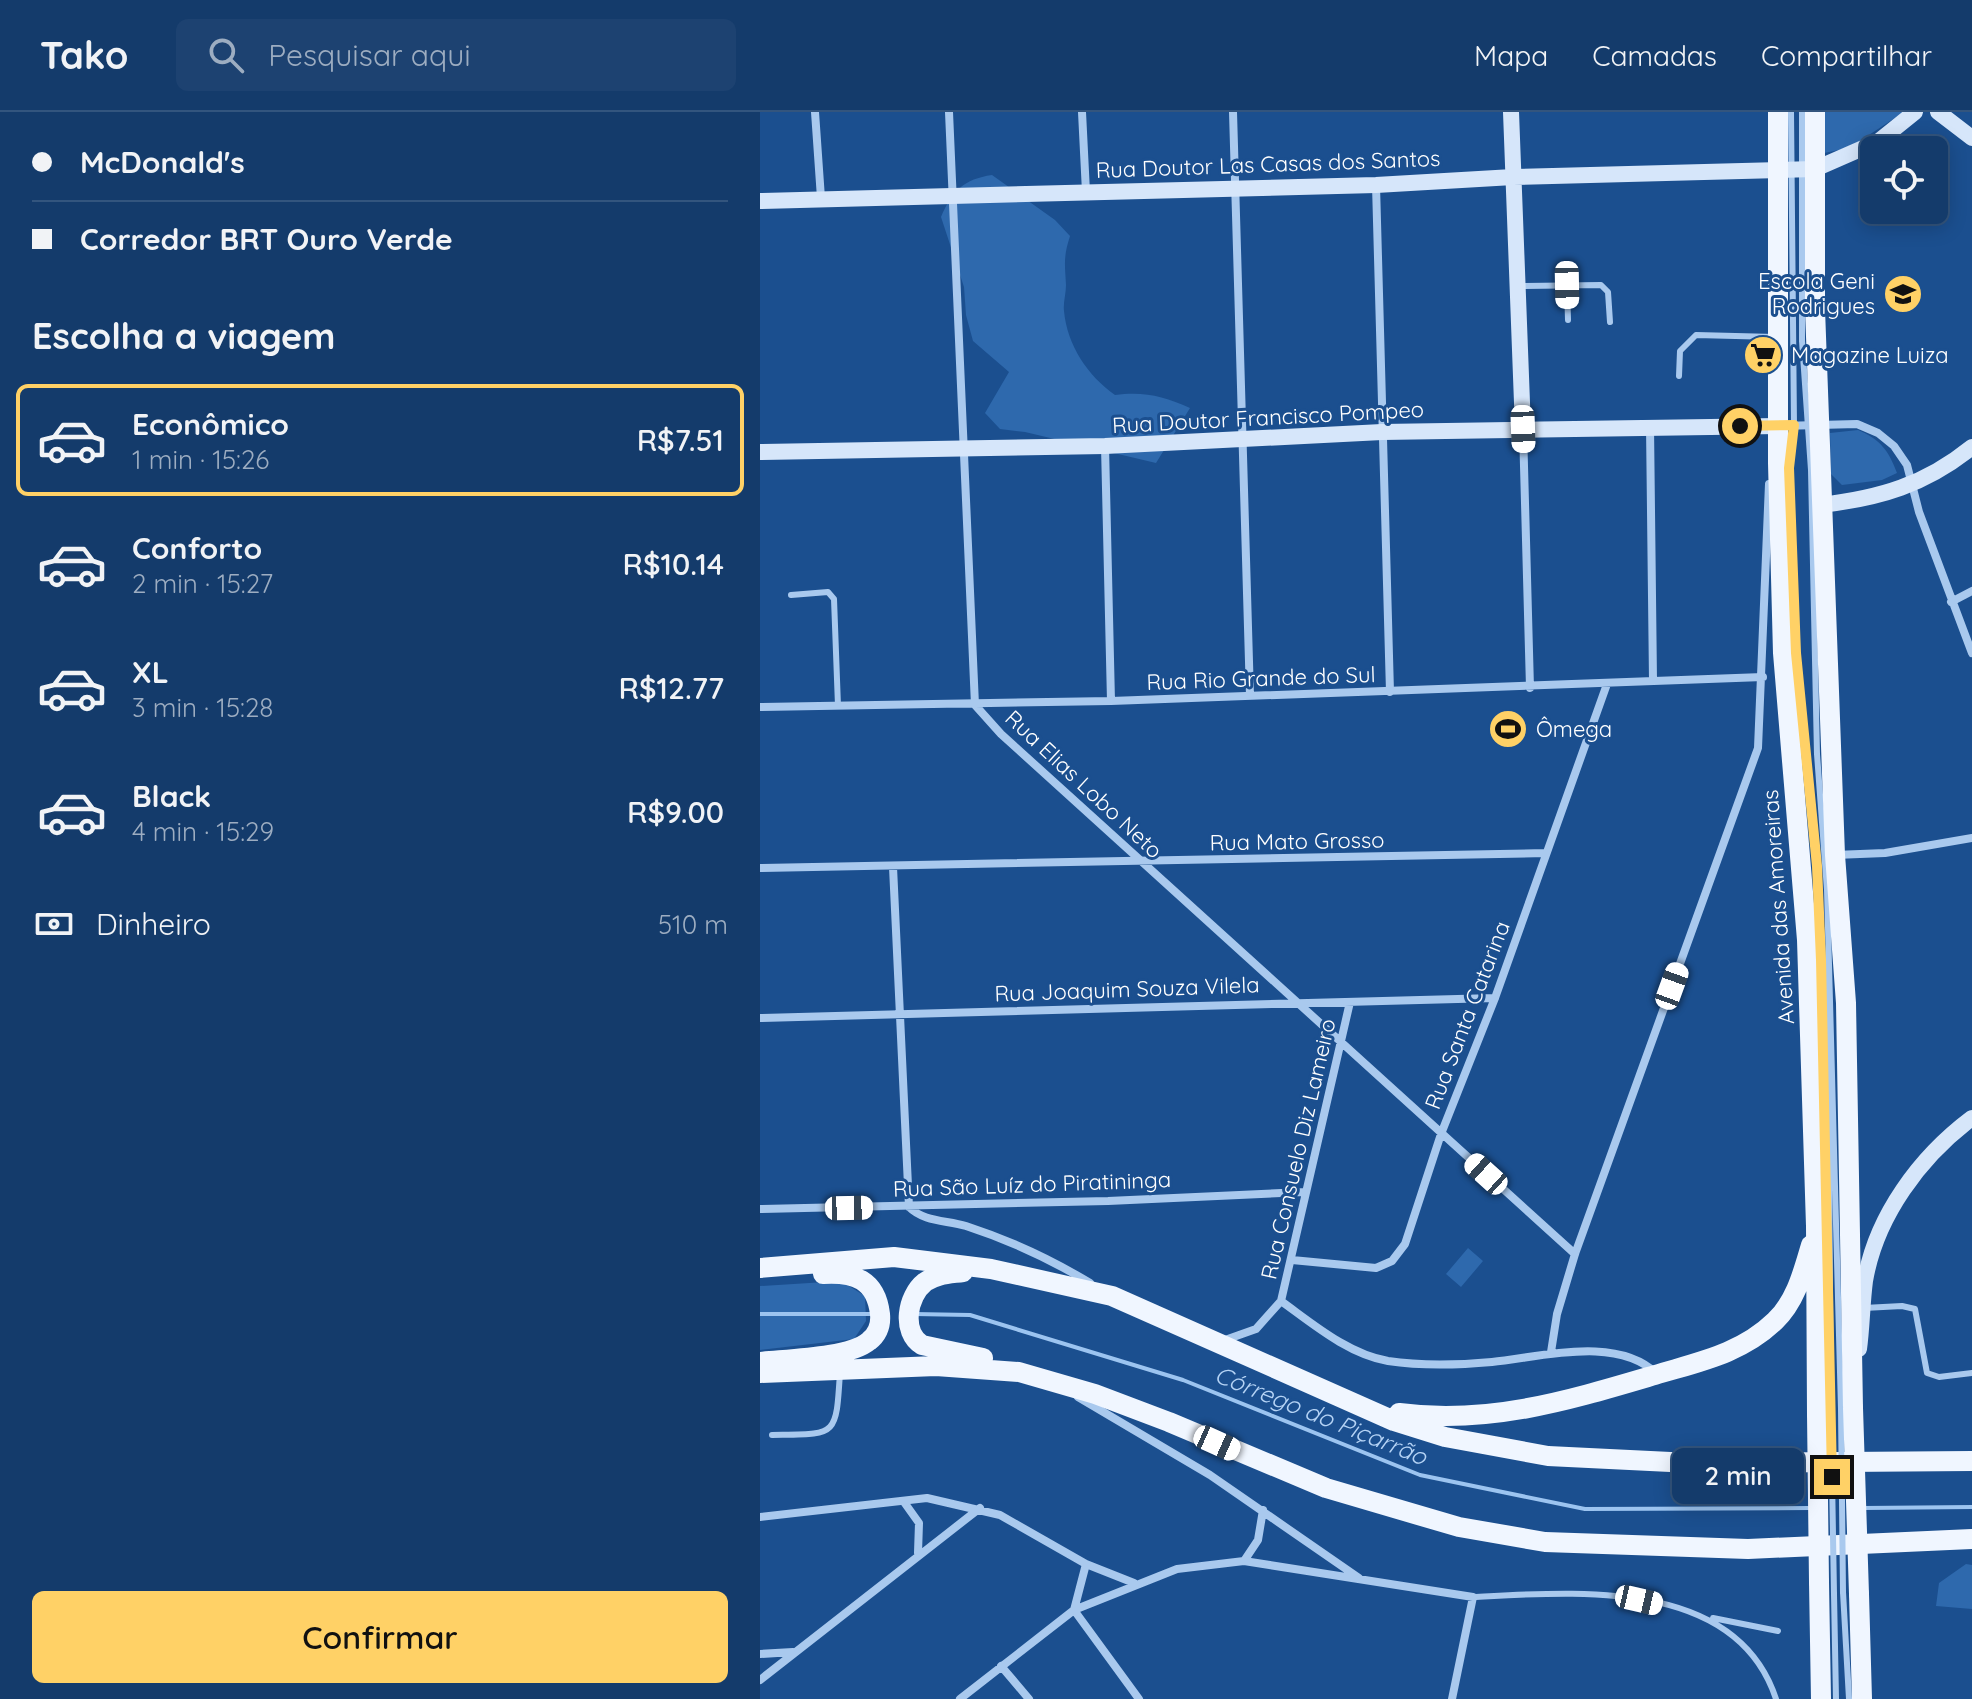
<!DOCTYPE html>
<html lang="pt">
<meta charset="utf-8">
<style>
body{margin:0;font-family:Quicksand,sans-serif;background:#1d4271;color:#f1f3f6;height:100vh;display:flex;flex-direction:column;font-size:30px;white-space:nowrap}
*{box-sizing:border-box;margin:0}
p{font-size:26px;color:#9dadc1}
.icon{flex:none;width:44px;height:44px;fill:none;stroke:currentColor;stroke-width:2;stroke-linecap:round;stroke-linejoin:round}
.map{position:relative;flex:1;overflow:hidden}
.details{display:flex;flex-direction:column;background:#143b6b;width:760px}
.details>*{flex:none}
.hud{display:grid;align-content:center;height:176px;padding:0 32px;background:#143b6b}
.controls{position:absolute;left:1100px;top:24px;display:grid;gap:16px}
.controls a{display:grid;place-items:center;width:88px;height:88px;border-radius:12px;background:#143b6b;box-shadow:0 4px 20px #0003,0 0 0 2px #33557e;font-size:40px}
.end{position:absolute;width:36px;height:36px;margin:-18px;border:10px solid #ffd166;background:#111;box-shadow:0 0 0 4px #111}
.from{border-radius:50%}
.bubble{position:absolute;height:56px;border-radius:12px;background:#143b6b;box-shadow:0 4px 20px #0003,0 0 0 2px #33557e;font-size:26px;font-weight:600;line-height:56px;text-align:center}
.car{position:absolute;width:24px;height:48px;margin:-24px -12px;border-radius:10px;box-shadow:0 0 6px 2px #0007;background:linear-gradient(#fff 24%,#345 0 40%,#fff 0 76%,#345 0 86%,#fff 0)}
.hud b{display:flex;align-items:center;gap:28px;height:76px;font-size:30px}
.hud b+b{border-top:2px solid #33557e}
.hud i{width:20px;height:20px;background:#f1f3f6}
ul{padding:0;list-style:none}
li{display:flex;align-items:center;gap:24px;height:112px;margin:0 16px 12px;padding:0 16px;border:4px solid transparent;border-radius:12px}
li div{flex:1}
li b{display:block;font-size:30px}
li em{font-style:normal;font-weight:600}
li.active{border-color:#ffd166}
li>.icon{width:72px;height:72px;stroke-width:1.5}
h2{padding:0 32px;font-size:36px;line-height:96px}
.pay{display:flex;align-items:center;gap:20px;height:88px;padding:0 32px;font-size:30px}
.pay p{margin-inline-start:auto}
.action{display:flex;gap:16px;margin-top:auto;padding:16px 32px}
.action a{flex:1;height:92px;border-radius:12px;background:#ffd166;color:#111;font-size:32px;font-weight:600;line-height:92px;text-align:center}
header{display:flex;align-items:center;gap:48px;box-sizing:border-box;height:112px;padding:0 40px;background:#143b6b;border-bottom:2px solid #33557e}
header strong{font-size:38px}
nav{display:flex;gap:44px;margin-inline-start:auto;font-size:28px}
.search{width:560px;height:72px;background:#1d4271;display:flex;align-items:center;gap:20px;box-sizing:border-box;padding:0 28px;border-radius:12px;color:#9dadc1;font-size:30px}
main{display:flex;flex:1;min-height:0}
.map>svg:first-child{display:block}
.green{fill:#2e69ad}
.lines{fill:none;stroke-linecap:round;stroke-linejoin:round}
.stream{stroke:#9cc4f0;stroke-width:4}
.lane{stroke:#a9c9ee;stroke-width:6}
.street{stroke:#a9c9ee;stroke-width:8}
.secondary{stroke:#d6e6fa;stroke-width:16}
.primary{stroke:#f0f6ff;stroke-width:20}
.lane-bridge{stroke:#a9c9ee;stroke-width:6}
.primary-bridge{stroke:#f0f6ff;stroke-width:20}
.route{stroke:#ffd166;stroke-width:10}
.labels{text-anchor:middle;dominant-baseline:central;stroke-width:6;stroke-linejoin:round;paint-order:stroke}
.street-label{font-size:22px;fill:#fff;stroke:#1b4f8f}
.poi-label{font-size:22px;fill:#fff;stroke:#1b4f8f;text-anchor:start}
.water-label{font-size:24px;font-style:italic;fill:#b5d3f5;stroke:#1b4f8f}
</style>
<header>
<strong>Tako</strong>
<div class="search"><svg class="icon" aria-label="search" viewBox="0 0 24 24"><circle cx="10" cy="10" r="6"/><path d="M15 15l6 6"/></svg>Pesquisar aqui</div>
<nav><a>Mapa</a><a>Camadas</a><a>Compartilhar</a></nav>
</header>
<main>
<section class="details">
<div class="hud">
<b><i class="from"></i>McDonald's</b>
<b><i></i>Corredor BRT Ouro Verde</b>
</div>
<h2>Escolha a viagem</h2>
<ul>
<li class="active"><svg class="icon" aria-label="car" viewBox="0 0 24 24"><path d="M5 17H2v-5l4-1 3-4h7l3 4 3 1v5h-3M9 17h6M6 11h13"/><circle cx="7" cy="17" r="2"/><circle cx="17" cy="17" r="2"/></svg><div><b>Econômico</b><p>1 min · 15:26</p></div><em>R$7.51</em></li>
<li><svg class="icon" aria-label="car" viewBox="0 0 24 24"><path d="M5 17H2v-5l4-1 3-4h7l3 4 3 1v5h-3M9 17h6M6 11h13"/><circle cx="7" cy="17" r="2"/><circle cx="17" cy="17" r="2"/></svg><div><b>Conforto</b><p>2 min · 15:27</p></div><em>R$10.14</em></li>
<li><svg class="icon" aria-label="car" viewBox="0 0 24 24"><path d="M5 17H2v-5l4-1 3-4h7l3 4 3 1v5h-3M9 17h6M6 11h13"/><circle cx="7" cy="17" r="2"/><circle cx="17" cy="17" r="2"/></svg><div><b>XL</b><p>3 min · 15:28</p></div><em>R$12.77</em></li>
<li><svg class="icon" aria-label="car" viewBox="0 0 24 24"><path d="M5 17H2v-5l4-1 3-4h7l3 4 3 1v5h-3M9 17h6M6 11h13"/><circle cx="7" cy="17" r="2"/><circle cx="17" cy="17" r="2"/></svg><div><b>Black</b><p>4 min · 15:29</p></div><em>R$9.00</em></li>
</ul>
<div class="pay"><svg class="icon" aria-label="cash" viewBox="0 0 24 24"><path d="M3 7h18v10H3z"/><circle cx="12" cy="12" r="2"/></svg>Dinheiro<p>510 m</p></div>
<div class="action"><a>Confirmar</a></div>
</section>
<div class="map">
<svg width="1212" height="1587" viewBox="0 0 1212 1587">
<rect width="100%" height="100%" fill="#1b4f8f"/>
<path class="green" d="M 1064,0 L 1144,0 L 1089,36 L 1064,41 Z
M 232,63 L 295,108 L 310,124 C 303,146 305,152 306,173 C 306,182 303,191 304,199 C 307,233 328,264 355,283 C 383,279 404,284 430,296 L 396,351 L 265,320 L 240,317 L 225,301 L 249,260 L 213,229 L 206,203 L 204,175 L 181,105 C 192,79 204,67 232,63 Z
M 1098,318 C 1120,327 1129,339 1137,361 L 1122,368 L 1082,373 L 1071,362 L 1070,321 Z
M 708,1136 L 723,1149 L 701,1175 L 686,1162 Z
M 81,1169 L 105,1184 L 106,1209 L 94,1227 L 0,1238 L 0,1174 Z
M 1206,1452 L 1212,1453 L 1212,1497 L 1176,1494 L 1179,1471 Z"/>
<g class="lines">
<path class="stream" d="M 0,1202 L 114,1202
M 154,1202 L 210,1203 L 423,1268 L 660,1363 L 825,1397 L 1050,1396
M 1103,1396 L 1212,1395"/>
<path class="lane" d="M 1031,0 L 1034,313 C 1018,455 1047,612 1057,754 C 1071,937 1069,1123 1071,1306
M 1042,0 L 1042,229 L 1051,358 L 1057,642 L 1067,778 L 1081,1297
M 807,173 L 808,208
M 761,174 L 841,173 L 848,180 L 850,210
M 919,264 L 920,239 L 936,223 L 1015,225
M 31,483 L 68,480 L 74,487 L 78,594
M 1104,1196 L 1142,1194 L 1155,1197 L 1167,1261 L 1179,1265 L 1212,1261
M 12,1323 C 77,1322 76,1326 80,1260
M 1083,1480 L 1089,1587
M 1074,1482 L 1076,1587
M 713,1485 C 816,1480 976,1465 1016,1587
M 953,1506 L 1018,1519"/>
<path class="street" d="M 55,0 L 61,86
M 189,0 L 215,593 L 241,622 L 815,1142
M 322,0 L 326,80
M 473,0 L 490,584
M 616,73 L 630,580
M 890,314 L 893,569
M 1020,314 L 1097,312 L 1118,321 L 1134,334 L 1147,353 L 1159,400 L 1212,541
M 763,317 L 770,576
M 345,334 L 351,589
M 1191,490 L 1212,479
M 0,595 L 351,589 L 1003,565
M 1075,743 L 1125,741 L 1212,726
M 133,755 L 149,1095
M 0,756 L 786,741
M 590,890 L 521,1189 C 553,1212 588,1242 628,1249 C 661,1254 699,1253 732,1250 C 782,1245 857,1223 897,1262
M 0,906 L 735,886
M 149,1095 C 164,1110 186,1108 206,1114 C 249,1128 292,1148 330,1171
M 0,1097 L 348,1089 L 544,1080
M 532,1148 L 616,1156 L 632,1149 L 645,1132 L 681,1022 L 735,886 L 847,572
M 465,1228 L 496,1217 L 521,1189
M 791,1240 L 797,1202 L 815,1142 L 998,636 L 1009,372
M 318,1285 L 450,1363 L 599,1466
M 144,1390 L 159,1411 L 158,1441
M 0,1405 L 167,1386 L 240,1403 L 326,1452 L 374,1471
M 484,1449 L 498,1428 L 503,1398
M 326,1452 L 314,1498 L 379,1587
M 0,1542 L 33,1540
M 241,1554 L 269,1587
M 0,1568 L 220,1396
M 200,1587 L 314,1498 L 417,1457 L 484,1449 L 713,1485 L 692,1587"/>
<path class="secondary" d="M 751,0 L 763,317
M 1178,0 L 1212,26
M 0,89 L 616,73 L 753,65 L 1055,57 L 1119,29 L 1155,0
M 0,340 L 345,334 L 622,320 L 1018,314
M 1061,393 C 1120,386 1165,373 1212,335
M 1099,1237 C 1102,1215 1102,1192 1105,1169 C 1116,1104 1160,1045 1212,1006"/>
<path class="primary" d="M 1018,0 L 1018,351 L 1023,541 L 1047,828 L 1056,1114 L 1057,1302
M 1055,0 L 1055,197 L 1075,743 L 1086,891 L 1093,1296
M 0,1156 L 134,1145 L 231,1157 L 352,1184 L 634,1309 L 685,1325 L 788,1344 L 931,1351 L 1212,1349
M 203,1160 C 189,1162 177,1162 165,1170 C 147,1184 141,1220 162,1233 L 223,1246
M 0,1250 C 27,1247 89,1246 109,1229 C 118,1222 121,1212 120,1202 C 116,1168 95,1160 63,1162
M 0,1261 L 176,1254 L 259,1260 L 335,1282 L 409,1310 L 566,1376 L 699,1415 L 785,1430 L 988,1437 L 1212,1427
M 639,1301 C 729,1313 810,1288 895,1263 C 938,1250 981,1242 1015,1209 C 1036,1189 1043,1160 1051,1133
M 1059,1470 L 1061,1587
M 1099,1482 L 1102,1587"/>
<path class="lane-bridge" d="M 1081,1297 L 1083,1480
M 1071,1306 L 1074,1482"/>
<path class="primary-bridge" d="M 1093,1296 L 1099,1482
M 1057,1302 L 1059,1470"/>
</g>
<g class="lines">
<path class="route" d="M 980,314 L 1034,313 L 1029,356 L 1036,541 L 1057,754 L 1061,848 L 1072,1365"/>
</g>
<defs>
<g id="school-disc" transform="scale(2)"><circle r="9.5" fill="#ffd166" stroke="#1b4f8f"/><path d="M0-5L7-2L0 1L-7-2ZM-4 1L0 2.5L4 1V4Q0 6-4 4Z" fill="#111"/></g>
<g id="supermarket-disc" transform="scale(2)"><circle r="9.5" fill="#ffd166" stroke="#1b4f8f"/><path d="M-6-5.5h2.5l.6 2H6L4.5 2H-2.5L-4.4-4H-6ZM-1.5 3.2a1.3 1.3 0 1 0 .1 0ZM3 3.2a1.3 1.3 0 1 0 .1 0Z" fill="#111"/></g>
<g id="stadium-disc" transform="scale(2)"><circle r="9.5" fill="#ffd166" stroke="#1b4f8f"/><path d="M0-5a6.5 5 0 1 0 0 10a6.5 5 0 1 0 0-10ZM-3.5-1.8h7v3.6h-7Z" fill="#111"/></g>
</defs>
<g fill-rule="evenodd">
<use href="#school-disc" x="1143" y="182"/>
<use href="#supermarket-disc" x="1003" y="243"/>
<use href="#stadium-disc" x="748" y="617"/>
</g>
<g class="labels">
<g class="street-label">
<text transform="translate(508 52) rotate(-2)">Rua Doutor Las Casas dos Santos</text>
<text transform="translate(508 305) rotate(-3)">Rua Doutor Francisco Pompeo</text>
<text transform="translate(501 566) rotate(-2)">Rua Rio Grande do Sul</text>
<text transform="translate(324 672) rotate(43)">Rua Elias Lobo Neto</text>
<text transform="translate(537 729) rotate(-1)">Rua Mato Grosso</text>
<text transform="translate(1018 795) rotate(-94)">Avenida das Amoreiras</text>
<text transform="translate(367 877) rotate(-2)">Rua Joaquim Souza Vilela</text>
<text transform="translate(707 903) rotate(-69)">Rua Santa Catarina</text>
<text transform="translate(538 1037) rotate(-77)">Rua Consuelo Diz Lameiro</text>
<text transform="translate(272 1072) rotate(-2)">Rua São Luíz do Piratininga</text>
</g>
<g class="poi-label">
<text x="1115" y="169" text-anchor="end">Escola Geni<tspan x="1115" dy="25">Rodrigues</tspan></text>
<text x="1031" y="243">Magazine Luiza</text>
<text x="776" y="617">Ômega</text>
</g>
<g class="water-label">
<text transform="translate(561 1303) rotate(22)">Córrego do Piçarrão</text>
</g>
</g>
</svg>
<div class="controls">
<a><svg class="icon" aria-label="locate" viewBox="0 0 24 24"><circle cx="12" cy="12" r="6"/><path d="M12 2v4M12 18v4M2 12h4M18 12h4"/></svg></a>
</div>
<i class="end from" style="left:980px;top:314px"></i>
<i class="end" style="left:1072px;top:1365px"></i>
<div class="bubble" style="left:912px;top:1336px;width:132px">2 min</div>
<i class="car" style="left:807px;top:173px;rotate:179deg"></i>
<i class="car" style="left:763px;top:317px;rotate:178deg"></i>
<i class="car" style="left:912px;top:874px;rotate:20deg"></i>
<i class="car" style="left:726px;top:1062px;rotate:312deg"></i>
<i class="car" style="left:89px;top:1096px;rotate:89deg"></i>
<i class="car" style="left:457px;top:1331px;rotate:114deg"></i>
<i class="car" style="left:879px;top:1488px;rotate:103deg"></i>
</div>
</main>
